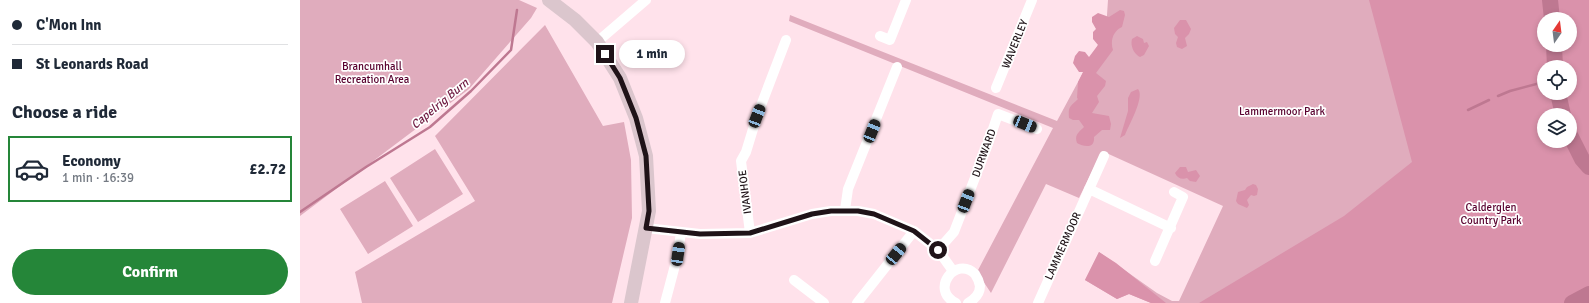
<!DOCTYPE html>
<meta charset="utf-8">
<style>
body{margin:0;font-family:Signika,sans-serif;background:#f6f6f7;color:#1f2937;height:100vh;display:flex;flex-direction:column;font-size:15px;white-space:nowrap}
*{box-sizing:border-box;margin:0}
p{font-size:13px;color:#747a83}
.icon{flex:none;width:22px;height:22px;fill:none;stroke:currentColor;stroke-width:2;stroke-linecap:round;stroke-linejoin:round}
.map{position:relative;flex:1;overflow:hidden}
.sheet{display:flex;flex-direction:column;background:#fff;width:300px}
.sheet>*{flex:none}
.guide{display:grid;align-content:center;height:88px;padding:0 12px;background:#fff}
.needle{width:26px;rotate:14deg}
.tools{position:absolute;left:1237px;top:12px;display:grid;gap:8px}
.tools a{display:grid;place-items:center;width:40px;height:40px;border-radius:50%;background:#fff;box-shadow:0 2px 6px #0003;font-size:20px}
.end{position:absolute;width:18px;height:18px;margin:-9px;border:5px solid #1f1318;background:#fff;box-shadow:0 0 0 2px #fff}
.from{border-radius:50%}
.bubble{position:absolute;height:28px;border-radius:14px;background:#fff;box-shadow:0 2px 6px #0003;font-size:13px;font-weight:700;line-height:28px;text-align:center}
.car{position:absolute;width:12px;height:24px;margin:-12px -6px;border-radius:5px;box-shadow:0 0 3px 1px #0007;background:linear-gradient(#222 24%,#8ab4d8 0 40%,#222 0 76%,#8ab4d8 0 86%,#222 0)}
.guide b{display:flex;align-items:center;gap:14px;height:38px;font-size:15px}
.guide b+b{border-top:1px solid #e0e1e3}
.guide i{width:10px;height:10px;background:#1f2937}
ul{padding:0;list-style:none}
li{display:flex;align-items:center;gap:12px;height:66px;margin:0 8px 6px;padding:0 4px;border:2px solid transparent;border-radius:0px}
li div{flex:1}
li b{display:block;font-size:15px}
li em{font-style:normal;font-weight:700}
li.on{border-color:#258639}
li>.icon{width:36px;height:36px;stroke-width:1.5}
h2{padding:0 12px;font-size:18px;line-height:48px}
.action{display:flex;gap:8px;margin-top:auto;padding:8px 12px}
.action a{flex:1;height:46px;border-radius:24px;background:#258639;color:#fff;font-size:16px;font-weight:700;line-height:46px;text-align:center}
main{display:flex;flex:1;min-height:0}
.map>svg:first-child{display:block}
.green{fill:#e0acbd;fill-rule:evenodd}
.forest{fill:#da92ab;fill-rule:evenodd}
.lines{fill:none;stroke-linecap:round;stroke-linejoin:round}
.stream{stroke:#be7891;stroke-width:2.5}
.river{stroke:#be7891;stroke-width:16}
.street{stroke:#fff;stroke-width:10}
.secondary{stroke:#dbc6cd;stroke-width:14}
.route{stroke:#1f1318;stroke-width:5}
.labels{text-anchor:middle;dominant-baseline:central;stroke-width:3.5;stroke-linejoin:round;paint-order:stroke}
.street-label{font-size:11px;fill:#1f1318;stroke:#fff}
.park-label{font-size:11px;fill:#58002e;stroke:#fff}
.water-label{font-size:12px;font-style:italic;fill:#6e1a41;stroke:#fff}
</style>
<main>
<section class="sheet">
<div class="guide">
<b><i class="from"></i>C'Mon Inn</b>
<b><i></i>St Leonards Road</b>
</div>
<h2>Choose a ride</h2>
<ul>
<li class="on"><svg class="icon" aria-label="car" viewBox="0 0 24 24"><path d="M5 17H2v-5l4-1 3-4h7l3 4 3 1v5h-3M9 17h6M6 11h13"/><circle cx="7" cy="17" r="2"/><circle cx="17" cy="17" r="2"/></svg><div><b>Economy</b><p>1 min · 16:39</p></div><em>£2.72</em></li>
</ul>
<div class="action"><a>Confirm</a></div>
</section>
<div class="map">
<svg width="1289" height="303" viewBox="0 0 1289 303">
<rect width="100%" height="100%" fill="#ffe2eb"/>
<path class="green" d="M 0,0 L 219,0 L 237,8 L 231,18 L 169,89 L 0,216 Z
M 808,0 L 1289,0 L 1289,303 L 851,303 L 829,294 L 817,299 L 785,280 L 799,252 L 857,293 L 872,301 L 879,301 L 923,206 L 802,151 L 779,198 L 746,184 L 691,293 L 677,272 L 753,128 L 489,21 L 490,15 L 757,121 L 806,30 ZM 1244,19 L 1270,19 L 1270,45 L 1244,45 ZM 1244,67 L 1270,67 L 1270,93 L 1244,93 ZM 1244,115 L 1270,115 L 1270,141 L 1244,141 Z
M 245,25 L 303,126 L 324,122 L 331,160 L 332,218 L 312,303 L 62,303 L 55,272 L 175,201 L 135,136 Z
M 135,149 L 163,194 L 118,222 L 90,178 Z
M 85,181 L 113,226 L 68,254 L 40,209 Z"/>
<path class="forest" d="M 1069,0 L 1289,0 L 1289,303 L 899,303 L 1044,216 L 1112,162 ZM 1244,19 L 1270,19 L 1270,45 L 1244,45 ZM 1244,67 L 1270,67 L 1270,93 L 1244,93 ZM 1244,115 L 1270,115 L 1270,141 L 1244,141 Z
M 820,10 L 824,11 L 825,15 L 822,27 C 813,31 810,41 813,50 L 796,73 L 806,81 L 805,86 L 797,96 L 799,102 L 792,113 L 809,116 L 811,124 L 810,130 L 802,130 L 794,137 C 795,149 784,147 777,143 C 774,135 779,132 784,127 L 779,120 L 773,120 L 769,118 C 768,106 770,107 778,99 L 777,98 L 778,82 L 783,72 L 779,72 L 773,63 L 775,56 L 779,51 L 785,52 L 789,57 L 798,45 L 793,39 L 793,32 L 796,29 L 792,22 L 792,17 L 798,13 L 809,17 Z
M 880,20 L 886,20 L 891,29 L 889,34 L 885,38 L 887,46 L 882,49 L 877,47 L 876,43 L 878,37 L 875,34 L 874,28 Z
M 837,36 L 843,39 L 844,43 L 847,42 L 849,46 L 844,55 L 840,57 C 834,54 830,46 832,39 Z
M 838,89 C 845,97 829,125 825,135 L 820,138 L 828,111 L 828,98 L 831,92 Z
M 880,167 L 886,167 L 888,172 L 896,170 L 900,176 L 896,182 L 890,181 L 887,178 C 882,180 877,178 875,173 Z
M 953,184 L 956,185 L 958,189 L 957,195 L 954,196 L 951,195 L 947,200 L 949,205 L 947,208 L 938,204 L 936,201 L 938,192 L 945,190 L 947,187 Z
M 799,252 L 816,263 L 866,303 L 851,303 L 829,294 L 817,299 L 785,280 Z"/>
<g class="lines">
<path class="stream" d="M 1198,96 L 1210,91 L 1244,82
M 1168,110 L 1189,100
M 0,212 L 66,167 L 130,127 L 171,91 L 211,50 L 217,10"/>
<path class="river" d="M 1250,0 L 1252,19
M 1254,45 L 1255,67
M 1258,93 L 1263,115
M 1270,135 L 1282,159 L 1289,167
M 1272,303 L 1289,294"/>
<path class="street" d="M 580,36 L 590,40 L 606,0
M 297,42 L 346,0
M 696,88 L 732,0
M 789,189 L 871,228
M 545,210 L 548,189 L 597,67
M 346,228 L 400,234 L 450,233 L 512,214 L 531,211 L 558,211 L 574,214 L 614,231 L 638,250 L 653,271
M 450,233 L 441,161 L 446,152 L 457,116 L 486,40
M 638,250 L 654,232 L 688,144 L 698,114 L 737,129
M 855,261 L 883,197 L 874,192
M 494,280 L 524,303
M 365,303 L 378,254 L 381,232
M 557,303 L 614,231
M 656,303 C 629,290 656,255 675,274 C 677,277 679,281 680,286 C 680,294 675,299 668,303
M 738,303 L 804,156"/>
<path class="secondary" d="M 249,0 L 275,20 L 297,42 L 320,78 L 336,118 L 346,156 L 349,211 L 331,303"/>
</g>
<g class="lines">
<path class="route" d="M 305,54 L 320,78 L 336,118 L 346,156 L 349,211 L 346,228 L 400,234 L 450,233 L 512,214 L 531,211 L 558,211 L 574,214 L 614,231 L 638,250"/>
</g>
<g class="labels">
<g class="street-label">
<text transform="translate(715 44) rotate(-68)">WAVERLEY</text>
<text transform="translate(684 153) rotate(-70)">DURWARD</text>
<text transform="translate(445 192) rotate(-97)">IVANHOE</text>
<text transform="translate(763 246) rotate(-66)">LAMMERMOOR</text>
</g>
<g class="park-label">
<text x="72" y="66">Brancumhall<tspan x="72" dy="13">Recreation Area</tspan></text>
<text x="982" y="111">Lammermoor Park</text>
<text x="1191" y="207">Calderglen<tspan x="1191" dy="13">Country Park</tspan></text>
</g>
<g class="water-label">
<text transform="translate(140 104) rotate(-40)">Capelrig Burn</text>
</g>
</g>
</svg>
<div class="tools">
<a><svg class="needle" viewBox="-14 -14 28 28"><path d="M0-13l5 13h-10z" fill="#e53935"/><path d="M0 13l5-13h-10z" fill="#747a83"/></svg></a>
<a><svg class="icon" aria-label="locate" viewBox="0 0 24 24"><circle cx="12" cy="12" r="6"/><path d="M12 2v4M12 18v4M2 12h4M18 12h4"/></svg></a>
<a><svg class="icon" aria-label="layers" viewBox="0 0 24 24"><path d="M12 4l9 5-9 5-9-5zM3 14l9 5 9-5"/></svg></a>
</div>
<i class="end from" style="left:638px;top:250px"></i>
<i class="end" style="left:305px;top:54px"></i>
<div class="bubble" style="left:319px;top:40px;width:66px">1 min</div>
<i class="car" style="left:457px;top:116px;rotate:21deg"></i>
<i class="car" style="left:725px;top:124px;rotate:112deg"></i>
<i class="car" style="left:572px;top:131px;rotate:22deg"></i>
<i class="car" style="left:666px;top:201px;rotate:21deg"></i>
<i class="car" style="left:378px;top:254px;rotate:8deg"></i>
<i class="car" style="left:596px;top:254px;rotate:39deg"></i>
</div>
</main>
